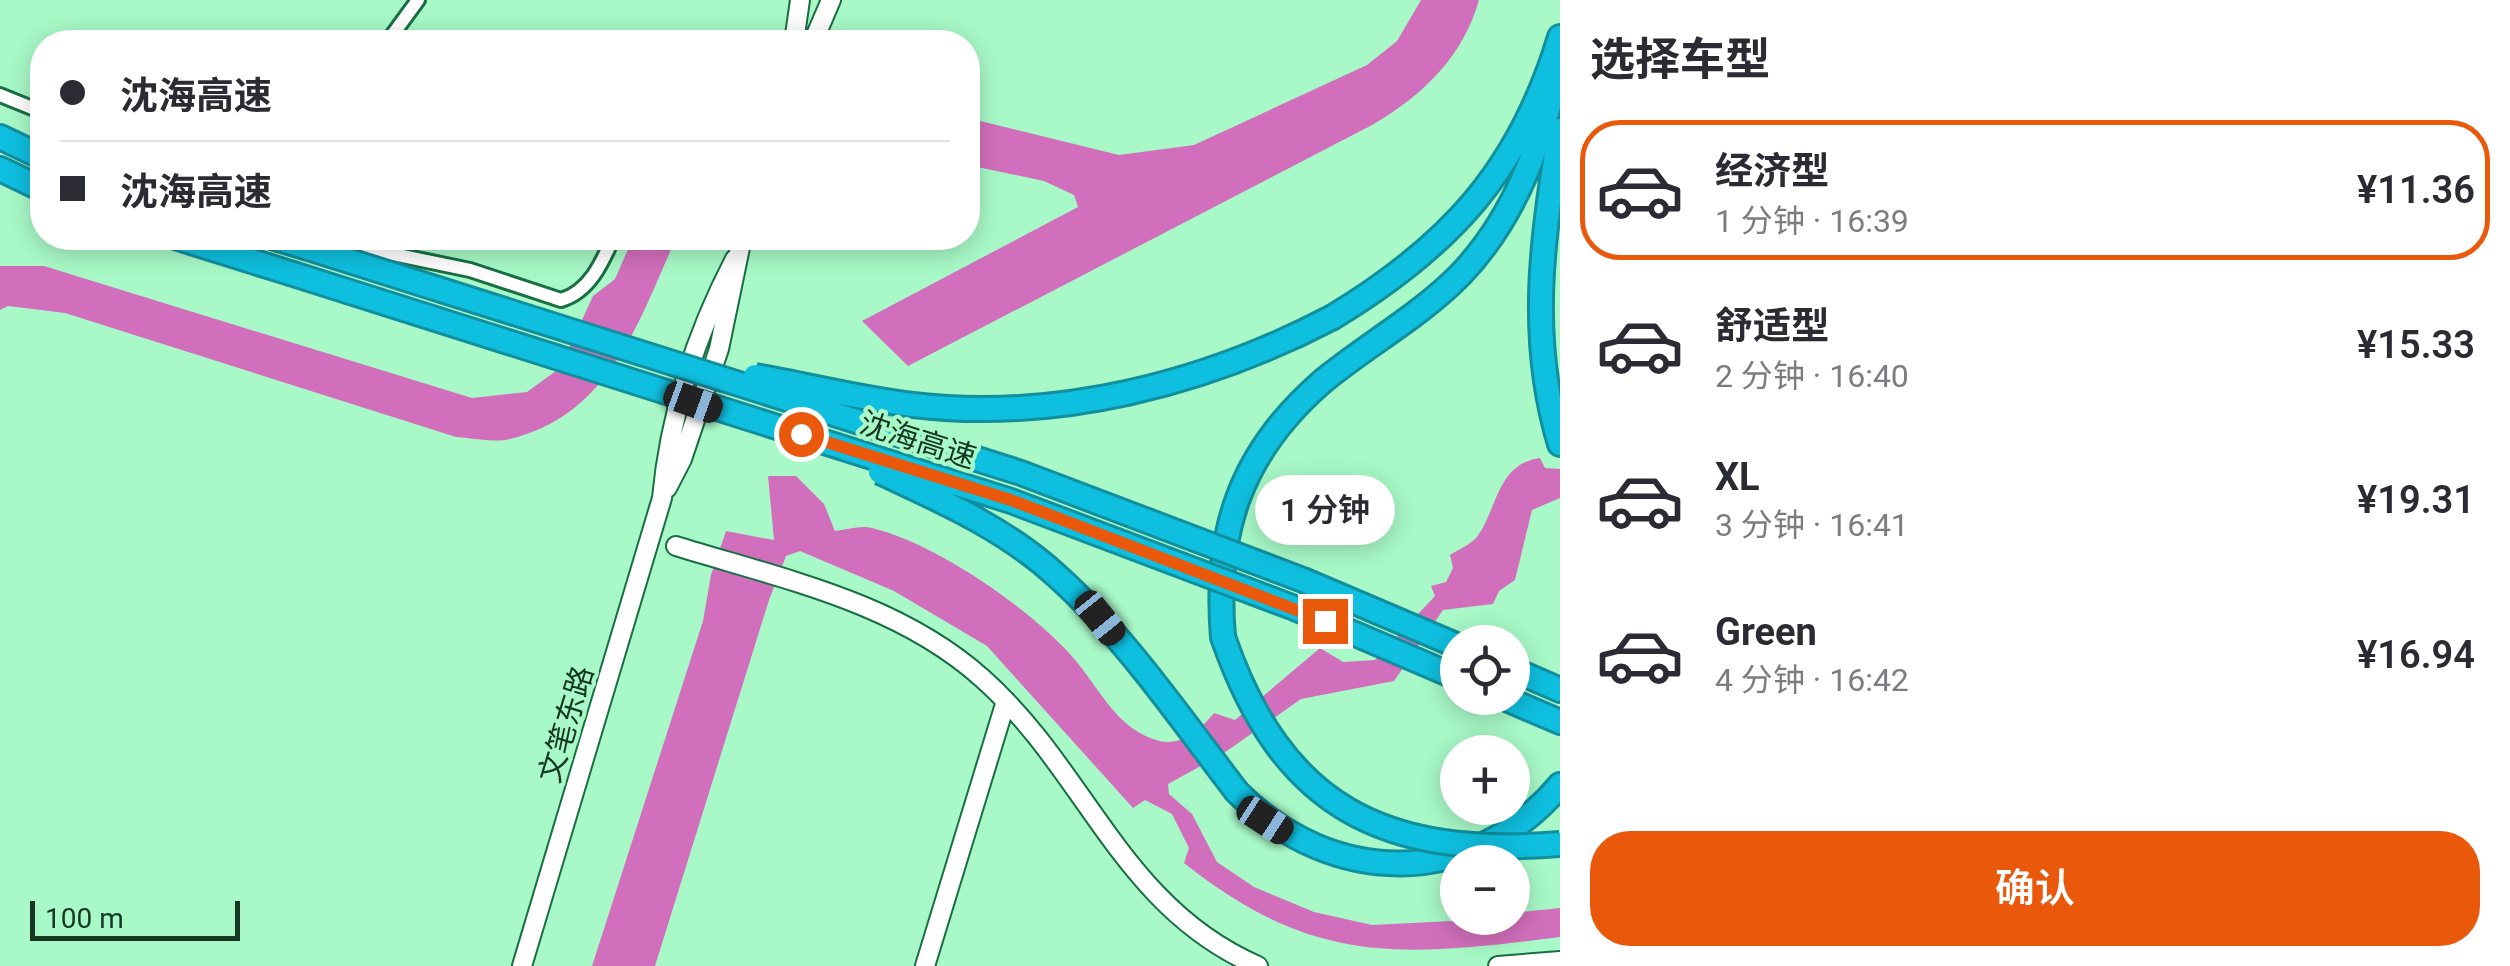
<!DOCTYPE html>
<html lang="zh">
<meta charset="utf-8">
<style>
body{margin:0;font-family:Roboto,"Noto Sans SC",sans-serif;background:#f7f7f7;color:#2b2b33;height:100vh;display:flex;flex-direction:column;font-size:38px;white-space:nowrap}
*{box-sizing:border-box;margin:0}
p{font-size:32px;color:#7c7c81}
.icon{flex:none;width:55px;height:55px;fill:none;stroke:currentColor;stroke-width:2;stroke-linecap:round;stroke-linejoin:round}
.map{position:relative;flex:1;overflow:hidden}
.panel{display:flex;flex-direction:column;background:#fff;width:950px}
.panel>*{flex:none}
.banner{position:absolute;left:30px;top:30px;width:950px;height:220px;border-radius:40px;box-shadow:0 5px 25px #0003;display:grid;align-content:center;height:220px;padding:0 30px;background:#fff}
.controls{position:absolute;left:1440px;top:625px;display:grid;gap:20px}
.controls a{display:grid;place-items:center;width:90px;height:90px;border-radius:50%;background:#fff;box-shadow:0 5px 25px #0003;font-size:50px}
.scale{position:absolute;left:30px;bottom:25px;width:210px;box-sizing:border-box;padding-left:10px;border:5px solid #153723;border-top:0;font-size:28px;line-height:35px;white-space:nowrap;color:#153723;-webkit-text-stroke:8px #a8f9c7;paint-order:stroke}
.end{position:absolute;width:45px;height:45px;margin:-22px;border:12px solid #ea580c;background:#fff;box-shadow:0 0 0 5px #fff}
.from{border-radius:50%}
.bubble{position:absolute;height:70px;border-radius:35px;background:#fff;box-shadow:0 5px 25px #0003;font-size:32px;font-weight:600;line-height:70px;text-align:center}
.car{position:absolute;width:30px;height:60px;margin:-30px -15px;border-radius:12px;box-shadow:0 0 8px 2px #0007;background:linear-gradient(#222 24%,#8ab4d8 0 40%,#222 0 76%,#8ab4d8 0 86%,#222 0)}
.banner b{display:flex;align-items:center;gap:35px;height:95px;font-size:38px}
.banner b+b{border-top:2px solid #e1e1e2}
.banner i{width:25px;height:25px;background:#2b2b33}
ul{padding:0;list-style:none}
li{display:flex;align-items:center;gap:30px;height:140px;margin:0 20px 15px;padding:0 10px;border:5px solid transparent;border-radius:40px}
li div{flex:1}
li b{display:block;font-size:38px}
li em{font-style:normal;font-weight:600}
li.active{border-color:#ea580c}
li>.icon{width:90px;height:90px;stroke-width:1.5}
h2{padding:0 30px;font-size:45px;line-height:120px}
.cta{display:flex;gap:20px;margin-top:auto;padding:20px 30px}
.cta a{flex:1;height:115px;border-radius:40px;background:#ea580c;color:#fff;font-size:40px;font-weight:600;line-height:115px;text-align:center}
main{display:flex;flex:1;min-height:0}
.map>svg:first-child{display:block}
.water{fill:#d26fbc}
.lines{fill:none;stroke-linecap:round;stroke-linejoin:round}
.street-casing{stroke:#186f43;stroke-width:18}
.secondary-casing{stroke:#186f43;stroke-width:22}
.highway-casing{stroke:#118f9d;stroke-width:28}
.street{stroke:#fff;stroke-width:12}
.secondary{stroke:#fff;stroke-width:18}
.highway{stroke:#0fbfdf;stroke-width:22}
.highway-bridge-casing{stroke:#118f9d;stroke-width:28;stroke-linecap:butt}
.highway-bridge{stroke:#0fbfdf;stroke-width:22}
.route{stroke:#ea580c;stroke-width:12}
.labels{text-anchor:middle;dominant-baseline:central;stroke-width:8;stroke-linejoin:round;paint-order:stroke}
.street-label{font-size:30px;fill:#153723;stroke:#a8f9c7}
</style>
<main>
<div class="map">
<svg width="1560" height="966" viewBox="0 0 1560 966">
<rect width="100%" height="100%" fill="#a8f9c7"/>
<path class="water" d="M 1421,0 L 1479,0 C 1463,57 1422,96 1372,125 L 908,366 L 862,321 L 1078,207 L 1074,195 L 1044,181 L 968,165 L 968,118 L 1119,155 L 1194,145 L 1367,65 L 1397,41 Z
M 633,238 L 676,238 C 639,321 610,415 510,439 C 495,443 472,438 456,437 L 65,313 L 8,306 L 0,310 L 0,266 L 44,266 L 472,398 L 527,392 L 560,368 L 593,296 L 615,279 Z
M 1540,458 L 1545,468 L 1560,469 L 1560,498 L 1532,510 L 1515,580 L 1499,591 L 1493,604 L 1443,610 L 1394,681 L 1301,699 L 1221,755 L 1168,784 L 1169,794 L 1192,814 L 1217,862 L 1254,887 L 1314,912 L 1372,925 L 1512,918 L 1513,913 L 1560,908 L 1560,937 C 1400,957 1314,966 1184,863 L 1189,848 L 1172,814 L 1145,800 L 1133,808 L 987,646 L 894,591 L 800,551 L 786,556 L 769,600 L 655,966 L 592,966 L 703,621 L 711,575 L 726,531 L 774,540 L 768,476 L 796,476 L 824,504 L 835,531 C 846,530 861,525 872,528 C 936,543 1034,611 1076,661 C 1100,690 1117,728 1156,740 C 1180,748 1200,730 1214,713 L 1235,720 L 1320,648 L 1343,662 L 1375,660 L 1435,596 L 1431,586 L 1446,582 L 1453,568 L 1450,555 C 1458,550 1471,544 1477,537 C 1498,508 1497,464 1540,458 Z"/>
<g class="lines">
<g class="street-casing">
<path id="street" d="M 388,41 L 418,0
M 0,95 L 42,112
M 342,238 L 359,247 L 470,270 L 561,300 C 589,292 602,263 613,238"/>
</g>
<g class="secondary-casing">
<path id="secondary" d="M 794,42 L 800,0
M 813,42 L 831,0
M 667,488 L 682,459 L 719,349 L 742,238
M 676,546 C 782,579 897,602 982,678 C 1087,771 1121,907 1258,966
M 522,966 L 662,498 C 670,412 696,334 735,259
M 925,966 L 1006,701
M 1498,966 L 1560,961"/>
</g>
<g class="highway-casing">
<path id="highway" d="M 1560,130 C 1542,236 1528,339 1560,444
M 0,137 L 42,157
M 0,169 L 42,189
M 178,238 L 290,273
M 275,238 L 305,247
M 1333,317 C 1450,246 1520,170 1560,37
M 1223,637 C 1214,531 1241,452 1323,381 C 1368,344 1420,316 1461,274 C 1517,215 1541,142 1560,64
M 1512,669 L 1560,690
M 1504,698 L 1560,722
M 1237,792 C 1331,887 1472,890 1560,785"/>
</g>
<use href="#street" class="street"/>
<use href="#secondary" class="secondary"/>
<use href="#highway" class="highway"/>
<g class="highway-bridge-casing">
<path id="highway-bridge" d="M 305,247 L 1021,473 L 1303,580 L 1458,646
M 290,273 L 1011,501 L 1292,607 L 1458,678
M 755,376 C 807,385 860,399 913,405 C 1057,422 1205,384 1333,317
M 880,472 C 942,501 1006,529 1057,576 C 1126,638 1180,718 1237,792
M 1223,637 C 1282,808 1384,858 1560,844"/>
</g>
<use href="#highway-bridge" class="highway-bridge"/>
</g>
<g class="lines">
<path class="route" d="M 801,434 L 1011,500 L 1325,621"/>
</g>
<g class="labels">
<g class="street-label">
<text transform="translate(918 440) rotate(18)">沈海高速</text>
<text transform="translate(566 724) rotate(-73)">文笔东路</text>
</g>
</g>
</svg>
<div class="controls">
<a><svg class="icon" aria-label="locate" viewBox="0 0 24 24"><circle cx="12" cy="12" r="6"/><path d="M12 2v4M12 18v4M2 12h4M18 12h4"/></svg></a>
<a>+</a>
<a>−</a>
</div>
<div class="scale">100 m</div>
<i class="end from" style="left:801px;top:434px"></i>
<i class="end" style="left:1325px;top:621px"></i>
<div class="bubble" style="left:1255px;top:475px;width:140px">1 分钟</div>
<i class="car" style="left:693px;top:402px;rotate:110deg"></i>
<i class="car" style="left:1100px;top:618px;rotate:141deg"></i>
<i class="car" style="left:1265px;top:820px;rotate:123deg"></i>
<div class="banner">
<b><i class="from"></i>沈海高速</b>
<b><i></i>沈海高速</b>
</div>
</div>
<section class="panel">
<h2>选择车型</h2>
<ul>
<li class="active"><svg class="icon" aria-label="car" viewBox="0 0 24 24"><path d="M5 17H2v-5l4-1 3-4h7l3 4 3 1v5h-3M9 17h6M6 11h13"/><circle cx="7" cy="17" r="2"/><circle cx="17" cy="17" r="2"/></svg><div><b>经济型</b><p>1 分钟 · 16:39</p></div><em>¥11.36</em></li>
<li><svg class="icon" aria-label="car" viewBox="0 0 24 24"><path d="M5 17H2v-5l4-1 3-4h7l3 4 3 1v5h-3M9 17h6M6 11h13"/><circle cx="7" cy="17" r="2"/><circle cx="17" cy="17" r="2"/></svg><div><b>舒适型</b><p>2 分钟 · 16:40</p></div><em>¥15.33</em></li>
<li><svg class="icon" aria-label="car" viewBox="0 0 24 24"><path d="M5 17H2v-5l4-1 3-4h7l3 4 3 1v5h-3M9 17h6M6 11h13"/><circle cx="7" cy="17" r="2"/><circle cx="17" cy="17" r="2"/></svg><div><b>XL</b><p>3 分钟 · 16:41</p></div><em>¥19.31</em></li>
<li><svg class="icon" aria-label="car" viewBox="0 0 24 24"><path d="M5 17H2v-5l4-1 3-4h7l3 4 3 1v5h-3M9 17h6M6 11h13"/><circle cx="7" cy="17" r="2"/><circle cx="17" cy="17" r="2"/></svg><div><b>Green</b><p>4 分钟 · 16:42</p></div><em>¥16.94</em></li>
</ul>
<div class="cta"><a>确认</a></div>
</section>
</main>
